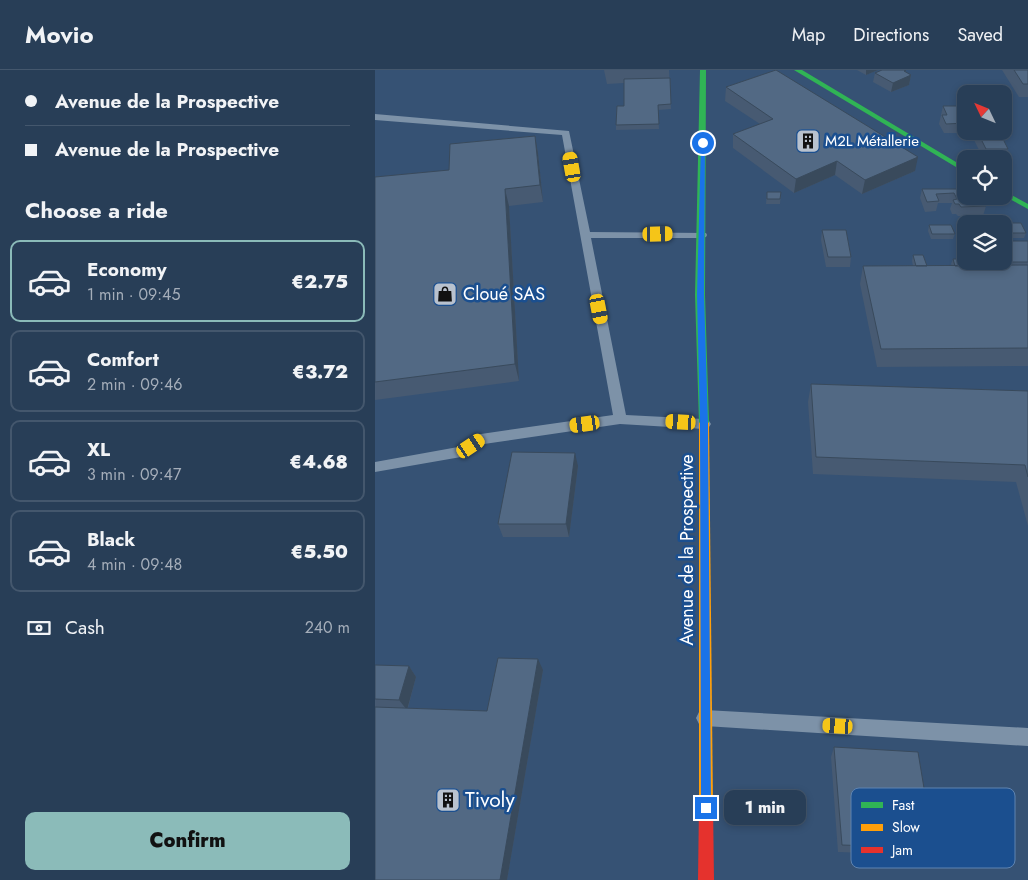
<!DOCTYPE html>
<meta charset="utf-8">
<style>
body{margin:0;font-family:Jost,sans-serif;background:#344961;color:#f1f3f6;height:100vh;display:flex;flex-direction:column;font-size:19px;white-space:nowrap}
*{box-sizing:border-box;margin:0}
p{font-size:16px;color:#a5aeba}
.icon{flex:none;width:28px;height:28px;fill:none;stroke:currentColor;stroke-width:2;stroke-linecap:round;stroke-linejoin:round}
.map{position:relative;flex:1;overflow:hidden}
.details{display:flex;flex-direction:column;background:#283e57;width:375px}
.details>*{flex:none}
.banner{display:grid;align-content:center;height:110px;padding:0 25px;background:#283e57}
.needle{width:32px;rotate:313deg}
.buttons{position:absolute;left:582px;top:15px;display:grid;gap:10px}
.buttons a{display:grid;place-items:center;width:55px;height:55px;border-radius:10px;background:#283e57;box-shadow:0 2px 8px #0003,0 0 0 1px #44576d;font-size:25px}
.end{position:absolute;width:22px;height:22px;margin:-11px;border:6px solid #1a73e8;background:#fff;box-shadow:0 0 0 2px #fff}
.from{border-radius:50%}
.bubble{position:absolute;height:35px;border-radius:10px;background:#283e57;box-shadow:0 2px 8px #0003,0 0 0 1px #44576d;font-size:16px;font-weight:800;line-height:35px;text-align:center}
.car{position:absolute;width:15px;height:30px;margin:-15px -8px;border-radius:6px;box-shadow:0 0 4px 1px #0007;background:linear-gradient(#f5c518 24%,#345 0 40%,#f5c518 0 76%,#345 0 86%,#f5c518 0)}
.banner b{display:flex;align-items:center;gap:18px;height:48px;font-size:19px}
.banner b+b{border-top:1px solid #44576d}
.banner i{width:12px;height:12px;background:#f1f3f6}
ul{padding:0;list-style:none}
li{display:flex;align-items:center;gap:15px;height:82px;margin:0 10px 8px;padding:0 15px;border:2px solid #44576d;border-radius:10px}
li div{flex:1}
li b{display:block;font-size:19px}
li em{font-style:normal;font-weight:800}
li.selected{border-color:#8bbbb9}
li>.icon{width:45px;height:45px;stroke-width:1.5}
h2{padding:0 25px;font-size:22px;line-height:60px}
.pay{display:flex;align-items:center;gap:12px;height:55px;padding:0 25px;font-size:19px}
.pay p{margin-inline-start:auto}
.cta{display:flex;gap:10px;margin-top:auto;padding:10px 25px}
.cta a{flex:1;height:58px;border-radius:10px;background:#8bbbb9;color:#111;font-size:20px;font-weight:800;line-height:58px;text-align:center}
header{display:flex;align-items:center;gap:30px;box-sizing:border-box;height:70px;padding:0 25px;background:#283e57;border-bottom:1px solid #44576d}
header strong{font-size:24px}
nav{display:flex;gap:28px;margin-inline-start:auto;font-size:18px}
main{display:flex;flex:1;min-height:0}
.map>svg:first-child{display:block}
.lines{fill:none;stroke-linecap:round;stroke-linejoin:round}
.lane{fill:#7d92a8;fill-rule:evenodd}
.fast{fill:#30b455;fill-rule:evenodd}
.slow{fill:#ff9f0a;fill-rule:evenodd}
.jam{fill:#e5322d;fill-rule:evenodd}
.wall{fill:#475a72}
.shaded-wall{fill:#394a5c}
.building{fill:#526984;stroke:#394a5c}
.route{fill:#1a73e8}
.labels{text-anchor:middle;dominant-baseline:central;stroke-width:5;stroke-linejoin:round;paint-order:stroke}
.far-poi-label{font-size:15px;fill:#fff;stroke:#1b4f8f;text-anchor:start}
.poi-label{font-size:18px;fill:#fff;stroke:#1b4f8f;text-anchor:start}
.street-label{font-size:18px;fill:#fff;stroke:#1b4f8f}
.near-poi-label{font-size:21px;fill:#fff;stroke:#1b4f8f;text-anchor:start}
.key{fill:#1b4f8f;stroke:#5f84b1;stroke-width:1}
.key-label{font-size:14px;fill:#fff}
</style>
<header>
<strong>Movio</strong>
<nav><a>Map</a><a>Directions</a><a>Saved</a></nav>
</header>
<main>
<section class="details">
<div class="banner">
<b><i class="from"></i>Avenue de la Prospective</b>
<b><i></i>Avenue de la Prospective</b>
</div>
<h2>Choose a ride</h2>
<ul>
<li class="selected"><svg class="icon" aria-label="car" viewBox="0 0 24 24"><path d="M5 17H2v-5l4-1 3-4h7l3 4 3 1v5h-3M9 17h6M6 11h13"/><circle cx="7" cy="17" r="2"/><circle cx="17" cy="17" r="2"/></svg><div><b>Economy</b><p>1 min · 09:45</p></div><em>€2.75</em></li>
<li><svg class="icon" aria-label="car" viewBox="0 0 24 24"><path d="M5 17H2v-5l4-1 3-4h7l3 4 3 1v5h-3M9 17h6M6 11h13"/><circle cx="7" cy="17" r="2"/><circle cx="17" cy="17" r="2"/></svg><div><b>Comfort</b><p>2 min · 09:46</p></div><em>€3.72</em></li>
<li><svg class="icon" aria-label="car" viewBox="0 0 24 24"><path d="M5 17H2v-5l4-1 3-4h7l3 4 3 1v5h-3M9 17h6M6 11h13"/><circle cx="7" cy="17" r="2"/><circle cx="17" cy="17" r="2"/></svg><div><b>XL</b><p>3 min · 09:47</p></div><em>€4.68</em></li>
<li><svg class="icon" aria-label="car" viewBox="0 0 24 24"><path d="M5 17H2v-5l4-1 3-4h7l3 4 3 1v5h-3M9 17h6M6 11h13"/><circle cx="7" cy="17" r="2"/><circle cx="17" cy="17" r="2"/></svg><div><b>Black</b><p>4 min · 09:48</p></div><em>€5.50</em></li>
</ul>
<div class="pay"><svg class="icon" aria-label="cash" viewBox="0 0 24 24"><path d="M3 7h18v10H3z"/><circle cx="12" cy="12" r="2"/></svg>Cash<p>240 m</p></div>
<div class="cta"><a>Confirm</a></div>
</section>
<div class="map">
<svg width="653" height="810" viewBox="0 0 653 810">
<rect width="100%" height="100%" fill="#365274"/>
<g class="lines">
<path class="lane" d="M 0,44 L 194,61 L 215,162 L 331,163 L 332,165 L 331,167 L 327,168 L 216,168 L 251,345 L 329,349 L 334,351 L 336,354 L 334,357 L 329,359 L 245,354 L 109,374 L 86,387 L 0,402 L 0,392 L 83,377 L 106,364 L 238,345 L 187,65 L 0,50 Z
M 330,640 L 653,658 L 653,676 L 330,656 L 324,654 L 321,648 L 324,642 Z"/>
<path class="fast" d="M 325,0 L 331,0 L 330,225 L 334,353 L 329,357 L 324,353 L 320,225 Z
M 419,0 L 427,0 L 591,98 L 591,103 Z
M 629,121 L 653,134 L 653,139 L 629,126 Z"/>
<path class="slow" d="M 329,349 L 334,353 L 338,735 L 336,740 L 331,742 L 326,740 L 324,735 L 324,353 Z"/>
<path class="jam" d="M 331,728 L 336,730 L 338,735 L 339,810 L 323,810 L 324,735 L 326,730 Z"/>
</g>
<path class="wall" d="M 229,0 L 294,0 L 296,39 L 283,40 L 284,59 L 241,60 L 241,55 L 249,36 L 249,13 L 232,14 Z
M 482,0 L 503,0 L 491,5 Z
M 531,0 L 531,2 L 536,5 L 534,15 L 516,22 L 498,12 L 500,3 Z
M 627,0 L 653,0 L 653,27 L 644,27 Z
M 351,17 L 540,101 L 487,124 L 460,105 L 419,123 L 358,78 L 358,64 L 385,54 L 350,31 Z
M 568,36 L 591,41 L 591,57 L 589,63 L 569,63 L 564,54 Z
M 600,61 L 624,61 L 633,79 L 630,88 L 608,88 L 598,68 Z
M 160,66 L 163,83 L 168,132 L 134,136 L 144,311 L 0,330 L 0,107 L 74,100 Z
M 547,119 L 591,119 L 611,136 L 608,146 L 583,146 L 581,144 L 577,144 L 575,139 L 577,133 L 563,133 L 561,141 L 550,142 L 545,128 Z
M 392,122 L 406,122 L 405,134 L 391,134 Z
M 625,153 L 646,153 L 651,163 L 649,168 L 629,168 L 629,154 L 625,154 Z
M 554,155 L 580,164 L 578,169 L 556,169 L 553,161 Z
M 447,160 L 476,187 L 475,197 L 451,197 L 446,170 Z
M 629,171 L 653,171 L 653,296 L 502,297 L 485,214 L 488,196 L 538,196 L 537,191 L 538,185 L 552,196 L 577,196 L 576,194 L 578,189 L 618,196 L 623,195 L 621,191 L 629,191 Z
M 436,314 L 653,321 L 653,456 L 641,412 L 438,404 L 433,332 Z
M 203,396 L 194,467 L 128,467 L 123,454 Z
M 0,595 L 34,596 L 41,607 L 33,638 L 112,641 L 168,600 L 132,810 L 0,810 Z
M 459,677 L 559,778 L 552,785 L 463,782 L 456,687 Z"/>
<path class="shaded-wall" d="M 491,0 L 503,0 L 491,5 Z
M 531,0 L 530,8 L 536,5 L 534,15 L 516,22 L 518,13 L 529,1 Z
M 160,66 L 163,83 L 168,132 L 165,115 Z
M 543,87 L 540,101 L 487,124 L 490,110 Z
M 462,91 L 460,105 L 419,123 L 421,109 Z
M 130,119 L 134,136 L 144,311 L 140,294 Z
M 200,383 L 203,396 L 194,467 L 191,454 Z
M 163,589 L 168,600 L 132,810 L 125,810 Z
M 34,596 L 41,607 L 32,640 L 24,630 Z"/>
<path class="building" d="M 401,0 L 543,87 L 490,110 L 462,91 L 421,109 L 358,64 L 398,49 L 351,17 Z
M 507,0 L 531,0 L 529,1 L 536,5 L 518,13 L 500,3 Z
M 639,0 L 653,0 L 653,14 L 648,14 Z
M 295,8 L 296,34 L 283,35 L 284,54 L 241,55 L 242,36 L 249,36 L 249,9 Z
M 568,36 L 589,36 L 591,41 L 591,45 L 588,45 L 591,52 L 591,53 L 571,54 L 567,45 L 572,45 Z
M 602,61 L 624,61 L 633,79 L 611,79 Z
M 160,66 L 165,115 L 130,119 L 140,294 L 0,312 L 0,107 L 74,100 L 75,74 Z
M 547,119 L 591,119 L 591,126 L 607,126 L 611,136 L 586,137 L 584,134 L 580,134 L 578,130 L 582,129 L 579,123 L 561,124 L 564,131 L 552,132 Z
M 392,122 L 406,122 L 405,129 L 392,129 Z
M 625,153 L 646,153 L 651,163 L 629,163 L 629,154 L 626,154 Z
M 554,155 L 576,155 L 580,164 L 557,164 Z
M 447,160 L 471,160 L 476,187 L 453,187 Z
M 629,171 L 653,171 L 653,192 L 633,192 L 632,189 L 629,189 Z
M 538,185 L 548,185 L 552,196 L 541,196 Z
M 578,189 L 590,189 L 592,192 L 616,191 L 618,196 L 580,196 Z
M 653,195 L 653,278 L 506,279 L 488,196 Z
M 436,314 L 653,321 L 653,407 L 650,395 L 441,387 Z
M 137,382 L 200,383 L 191,454 L 123,454 Z
M 123,588 L 163,589 L 125,810 L 0,810 L 0,637 L 112,641 Z
M 0,595 L 34,596 L 24,630 L 0,629 Z
M 459,677 L 543,682 L 559,778 L 467,775 Z"/>
<path class="route" d="M 326,72 L 330,73 L 329,225 L 333,354 L 336,738 L 335,742 L 331,743 L 327,742 L 326,738 L 325,354 L 322,225 Z"/>
<defs>
<g id="building-square" transform="scale(1.25)"><rect x="-9" y="-9" width="18" height="18" rx="4" fill="#b9c2ce" stroke="#1b4f8f"/><path d="M-4-6H4V6H1V3H-1V6H-4ZM-2.5-4.3h1.7v1.8h-1.7ZM.8-4.3h1.7v1.8H.8ZM-2.5-1h1.7V.8h-1.7ZM.8-1h1.7V.8H.8Z" fill="#111"/></g>
<g id="shop-square" transform="scale(1.25)"><rect x="-9" y="-9" width="18" height="18" rx="4" fill="#b9c2ce" stroke="#1b4f8f"/><path d="M-5-2.5h2.3a2.7 3.5 0 0 1 5.4 0H5L5.5 6h-11ZM-1.5-2.5h3a1.5 2.3 0 0 0-3 0Z" fill="#111"/></g>
</defs>
<g fill-rule="evenodd">
<use href="#building-square" x="433" y="71"/>
<use href="#shop-square" x="70" y="224"/>
<use href="#building-square" x="73" y="730"/>
</g>
<g class="labels">
<g class="far-poi-label">
<text x="450" y="71">M2L Métallerie</text>
</g>
<g class="poi-label">
<text x="88" y="224">Cloué SAS</text>
</g>
<g class="street-label">
<text transform="translate(312 480) rotate(-90)">Avenue de la Prospective</text>
</g>
<g class="near-poi-label">
<text x="90" y="730">Tivoly</text>
</g>
</g>
<rect x="476" y="718" width="164" height="80" rx="8" class="key"/>
<rect x="486" y="732" width="22" height="6" fill="#30b455"/>
<rect x="486" y="754" width="22" height="7" fill="#ff9f0a"/>
<rect x="486" y="777" width="22" height="6" fill="#e5322d"/>
<g class="key-label">
<text x="517" y="740">Fast</text>
<text x="517" y="762">Slow</text>
<text x="517" y="785">Jam</text>
</g>
</svg>
<div class="buttons">
<a><svg class="needle" viewBox="-14 -14 28 28"><path d="M0-13l5 13h-10z" fill="#e53935"/><path d="M0 13l5-13h-10z" fill="#a5aeba"/></svg></a>
<a><svg class="icon" aria-label="locate" viewBox="0 0 24 24"><circle cx="12" cy="12" r="6"/><path d="M12 2v4M12 18v4M2 12h4M18 12h4"/></svg></a>
<a><svg class="icon" aria-label="layers" viewBox="0 0 24 24"><path d="M12 4l9 5-9 5-9-5zM3 14l9 5 9-5"/></svg></a>
</div>
<i class="end from" style="left:328px;top:73px"></i>
<i class="end" style="left:331px;top:738px"></i>
<div class="bubble" style="left:349px;top:720px;width:82px">1 min</div>
<i class="car" style="left:197px;top:97px;rotate:350deg"></i>
<i class="car" style="left:283px;top:164px;rotate:89deg"></i>
<i class="car" style="left:224px;top:239px;rotate:169deg"></i>
<i class="car" style="left:306px;top:352px;rotate:273deg"></i>
<i class="car" style="left:210px;top:354px;rotate:262deg"></i>
<i class="car" style="left:96px;top:376px;rotate:56deg"></i>
<i class="car" style="left:463px;top:656px;rotate:273deg"></i>
</div>
</main>
